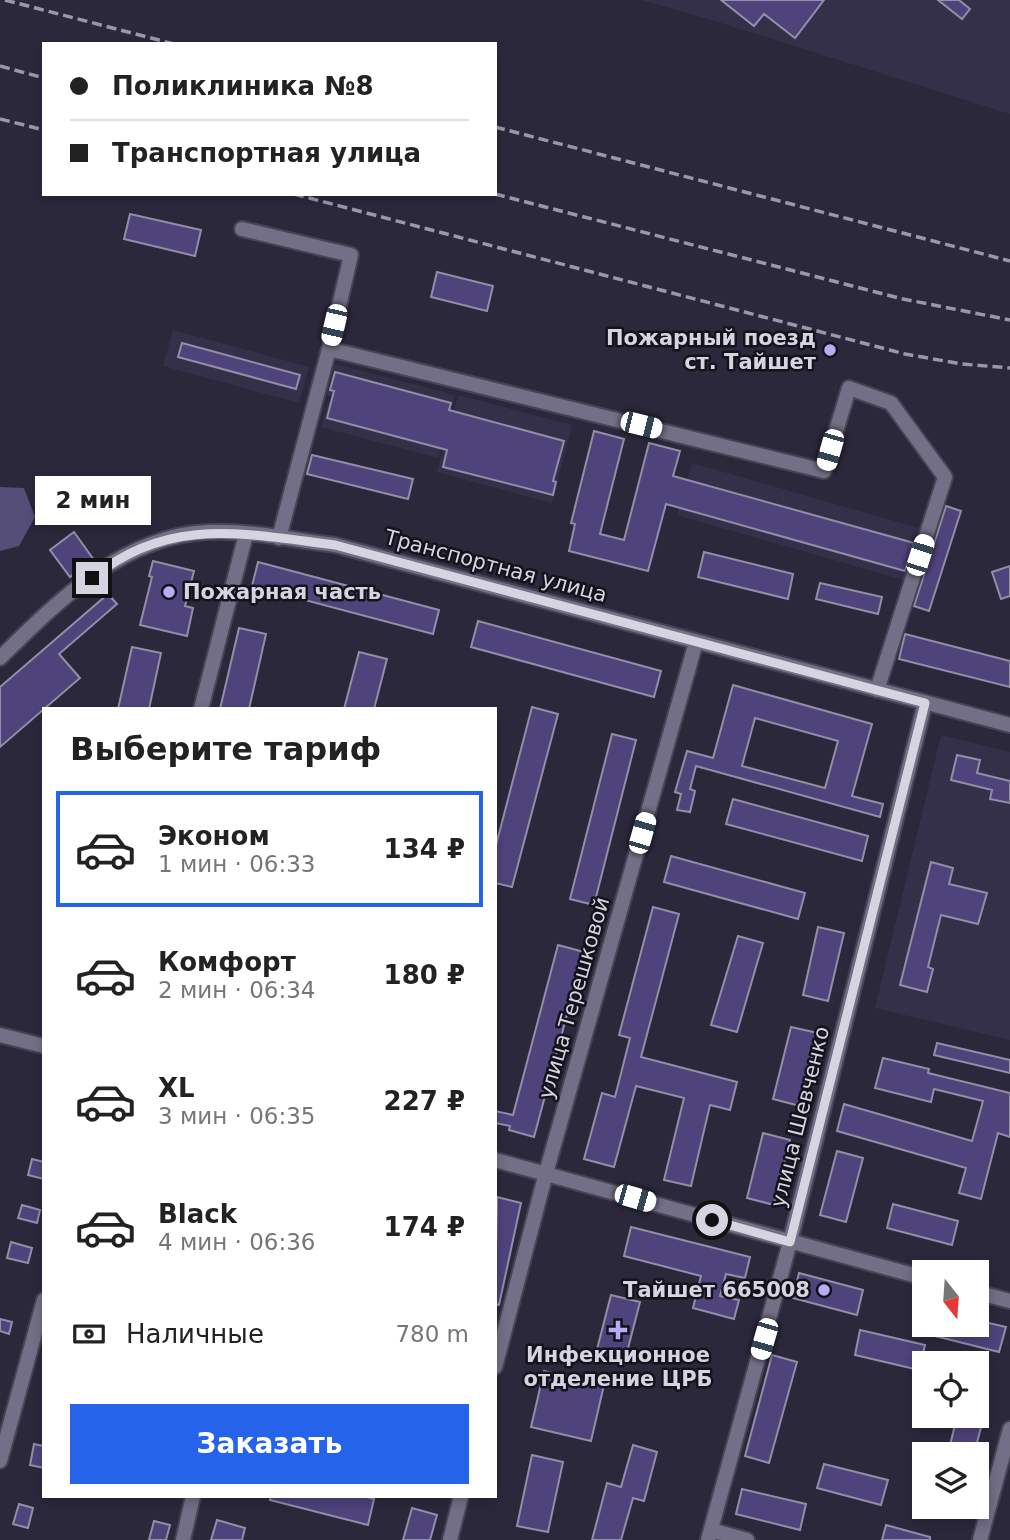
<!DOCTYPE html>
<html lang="ru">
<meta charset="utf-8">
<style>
body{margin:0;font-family:"DejaVu Sans",sans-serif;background:#f2f2f2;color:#222;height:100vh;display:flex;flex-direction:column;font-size:26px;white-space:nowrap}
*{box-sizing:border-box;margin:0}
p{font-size:23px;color:#767676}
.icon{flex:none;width:38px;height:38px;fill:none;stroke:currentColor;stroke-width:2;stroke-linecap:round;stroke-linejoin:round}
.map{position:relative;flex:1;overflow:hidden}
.side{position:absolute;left:42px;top:707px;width:455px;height:791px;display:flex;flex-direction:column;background:#fff;border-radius:0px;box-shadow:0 4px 10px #0003}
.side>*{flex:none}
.guide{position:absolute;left:42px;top:42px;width:455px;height:154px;border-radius:0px;box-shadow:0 4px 10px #0003;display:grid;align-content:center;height:154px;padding:0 28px;background:#fff}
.needle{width:46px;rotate:163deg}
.controls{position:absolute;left:912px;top:1260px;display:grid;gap:14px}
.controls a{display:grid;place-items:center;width:77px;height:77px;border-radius:0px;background:#fff;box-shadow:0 4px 10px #0003;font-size:35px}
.end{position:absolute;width:32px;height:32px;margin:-16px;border:9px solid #d5d4e1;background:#111;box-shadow:0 0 0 4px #111}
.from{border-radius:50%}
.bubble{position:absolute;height:49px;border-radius:0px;background:#fff;box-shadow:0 4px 10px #0003;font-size:23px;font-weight:700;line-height:49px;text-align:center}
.car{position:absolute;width:21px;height:42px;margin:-21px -10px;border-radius:9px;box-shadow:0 0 5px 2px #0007;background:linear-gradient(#fff 24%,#345 0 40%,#fff 0 76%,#345 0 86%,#fff 0)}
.guide b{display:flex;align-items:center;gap:24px;height:66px;font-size:26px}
.guide b+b{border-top:2px solid #e0e0e0}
.guide i{width:18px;height:18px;background:#222}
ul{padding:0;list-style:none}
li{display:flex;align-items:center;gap:21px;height:116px;margin:0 14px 10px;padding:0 14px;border:4px solid transparent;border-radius:0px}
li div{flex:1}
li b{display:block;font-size:26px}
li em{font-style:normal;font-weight:700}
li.selected{border-color:#2563eb}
li>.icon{width:63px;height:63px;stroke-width:1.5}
h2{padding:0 28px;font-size:32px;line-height:84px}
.pay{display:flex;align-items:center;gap:18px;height:77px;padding:0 28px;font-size:26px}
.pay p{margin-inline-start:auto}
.action{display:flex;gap:14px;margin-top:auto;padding:14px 28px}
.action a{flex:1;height:80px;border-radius:0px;background:#2563eb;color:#fff;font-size:28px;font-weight:700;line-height:80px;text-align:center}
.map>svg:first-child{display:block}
.built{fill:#35304a}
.green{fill:#554e78}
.building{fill:#4e437b;stroke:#918ea6;stroke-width:2;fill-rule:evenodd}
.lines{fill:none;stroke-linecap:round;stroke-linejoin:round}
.street-casing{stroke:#464454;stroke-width:18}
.street{stroke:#726f86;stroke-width:14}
.rail{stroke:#9998a7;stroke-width:3.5;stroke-dasharray:10 5;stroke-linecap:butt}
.route{stroke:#d5d4e1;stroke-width:9}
.poi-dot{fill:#b8abf7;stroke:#14131b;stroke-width:2.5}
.labels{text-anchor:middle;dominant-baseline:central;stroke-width:5;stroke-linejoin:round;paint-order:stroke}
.poi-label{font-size:21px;font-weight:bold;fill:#d5d4e1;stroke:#14131b;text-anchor:end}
.street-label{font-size:21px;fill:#d5d4e1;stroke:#14131b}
</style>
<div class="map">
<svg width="1010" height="1540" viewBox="0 0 1010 1540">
<rect width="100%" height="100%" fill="#2b283c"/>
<path class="built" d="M 642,0 L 1010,0 L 1010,114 L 718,22 Z
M 173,330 L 309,367 L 299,403 L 163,366 Z
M 335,364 L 455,395 L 447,427 L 327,395 Z
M 458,395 L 572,425 L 552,503 L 437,472 Z
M 328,402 L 444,433 L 438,458 L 321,427 Z
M 692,463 L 919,528 L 904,580 L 677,515 Z
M 941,735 L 1010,752 L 1010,1040 L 875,1008 Z"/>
<path class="green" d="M 0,487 L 24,488 L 35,517 L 19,546 L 0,551 Z"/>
<path class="building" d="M 721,0 L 824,0 L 795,38 L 764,14 L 754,26 Z
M 938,0 L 959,0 L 970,9 L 962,19 Z
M 130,214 L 201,230 L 195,256 L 124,239 Z
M 437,272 L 493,286 L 487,311 L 431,297 Z
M 182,343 L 300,375 L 296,389 L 178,357 Z
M 335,372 L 451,403 L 449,410 L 564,441 L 553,481 L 556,482 L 553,495 L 443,467 L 447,450 L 327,418 L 334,391 L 330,390 Z
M 594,431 L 624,439 L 600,534 L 624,540 L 649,443 L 680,451 L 673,476 L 914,543 L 905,571 L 666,504 L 648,571 L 569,551 L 575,524 L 571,523 Z
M 312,455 L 413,479 L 408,499 L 307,474 Z
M 946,506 L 961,511 L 929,611 L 914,606 Z
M 74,532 L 94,560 L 70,577 L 50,550 Z
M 704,552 L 793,574 L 788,599 L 698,577 Z
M 153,561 L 194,571 L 185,606 L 193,608 L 187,636 L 140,625 L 152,577 L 149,576 Z
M 258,562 L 439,610 L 433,634 L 252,586 Z
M 1010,566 L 1010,596 L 1001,599 L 992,572 Z
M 820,583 L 882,597 L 878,614 L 816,599 Z
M 108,594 L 117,604 L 59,654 L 80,678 L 0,747 L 0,687 Z
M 478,621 L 661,671 L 654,697 L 471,647 Z
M 239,628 L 266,634 L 249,709 L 220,709 Z
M 905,634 L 1010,661 L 1010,687 L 899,659 Z
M 132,647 L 161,653 L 149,709 L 118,709 Z
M 359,652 L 387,659 L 374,709 L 344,709 Z
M 733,685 L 872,724 L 852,796 L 883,804 L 880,817 L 696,766 L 690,789 L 695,791 L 690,812 L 677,810 L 681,794 L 675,792 L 687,751 L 713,758 ZM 755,718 L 838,741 L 825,788 L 742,766 Z
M 532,707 L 558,714 L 512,887 L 495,883 L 495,849 Z
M 612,734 L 636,740 L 594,905 L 570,899 Z
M 957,755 L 980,760 L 977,773 L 1010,781 L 1010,803 L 990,799 L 992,790 L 951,780 Z
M 733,799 L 868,836 L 862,861 L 726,824 Z
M 671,856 L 805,893 L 798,919 L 664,882 Z
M 931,862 L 953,868 L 949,884 L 987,893 L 978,924 L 941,915 L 928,967 L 933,969 L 927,992 L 900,985 Z
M 653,907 L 679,914 L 641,1057 L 737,1082 L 730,1110 L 710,1105 L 691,1186 L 664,1180 L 684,1098 L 636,1086 L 614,1167 L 584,1159 L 602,1093 L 615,1097 L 630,1038 L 619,1035 Z
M 818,927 L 844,933 L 828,1001 L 803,995 Z
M 738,936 L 763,943 L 737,1032 L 711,1025 Z
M 558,945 L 584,952 L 534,1137 L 509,1130 L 510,1126 L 495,1123 L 495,1111 L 513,1115 Z
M 791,1027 L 818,1033 L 800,1106 L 773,1099 Z
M 937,1043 L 1010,1060 L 1010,1073 L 934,1055 Z
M 883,1058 L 929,1069 L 928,1073 L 1010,1093 L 1010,1137 L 998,1133 L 981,1199 L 959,1193 L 966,1168 L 837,1131 L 844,1104 L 972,1141 L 983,1101 L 934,1089 L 931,1102 L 875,1088 Z
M 763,1133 L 790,1140 L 774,1205 L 747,1198 Z
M 837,1151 L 863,1158 L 846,1222 L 820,1215 Z
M 32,1159 L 44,1162 L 44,1179 L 28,1175 Z
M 497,1197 L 521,1203 L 499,1305 L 495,1304 Z
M 893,1204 L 958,1221 L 952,1245 L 887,1228 Z
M 22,1205 L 40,1210 L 37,1223 L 18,1218 Z
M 631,1227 L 750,1257 L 745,1278 L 726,1274 L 720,1296 L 739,1300 L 734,1319 L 693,1308 L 701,1276 L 624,1256 Z
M 11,1242 L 32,1248 L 28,1263 L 7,1258 Z
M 799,1273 L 863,1290 L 857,1315 L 793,1298 Z
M 611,1295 L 640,1302 L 624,1364 L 595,1357 Z
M 0,1319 L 12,1322 L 9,1334 L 0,1331 Z
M 976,1320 L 1006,1327 L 999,1352 L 935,1336 L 938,1325 L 976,1325 Z
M 860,1330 L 925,1345 L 919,1370 L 855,1355 Z
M 772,1355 L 797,1362 L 769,1463 L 745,1456 Z
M 544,1371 L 604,1385 L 591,1441 L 531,1427 Z
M 957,1416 L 984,1416 L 974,1454 L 948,1454 Z
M 34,1444 L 44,1446 L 44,1468 L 30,1465 Z
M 633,1445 L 657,1452 L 644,1501 L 633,1498 L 621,1540 L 592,1540 L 607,1483 L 621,1487 Z
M 532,1455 L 563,1462 L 548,1532 L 517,1526 Z
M 824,1464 L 888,1480 L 881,1505 L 817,1488 Z
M 742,1489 L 806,1504 L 800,1530 L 736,1514 Z
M 271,1496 L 364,1496 L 374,1499 L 368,1525 L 270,1500 Z
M 19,1504 L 33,1508 L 28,1528 L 13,1524 Z
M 412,1508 L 437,1515 L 430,1540 L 403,1540 Z
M 217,1520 L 245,1528 L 242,1540 L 211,1540 Z
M 154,1521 L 170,1525 L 166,1540 L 149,1540 Z
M 886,1525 L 930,1537 L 930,1540 L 882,1540 Z"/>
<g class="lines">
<g class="street-casing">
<path id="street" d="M 242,229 L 351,255 L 329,349
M 279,538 L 329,349 L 824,471 L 849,388 L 891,403 L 945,477 L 877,690
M 0,658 C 57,602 122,536 207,532 C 249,530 294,540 335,545 L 1010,725
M 201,709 L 246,534
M 0,1035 L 44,1046
M 495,1160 L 924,1278
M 976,1292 L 1010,1301
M 495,1367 L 546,1173 L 696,642
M 0,1461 L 44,1300
M 711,1530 L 747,1540
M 183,1540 L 193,1496
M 450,1540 L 461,1496
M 708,1540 L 790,1242 L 925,703
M 980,1540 L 1010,1429"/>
</g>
<use href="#street" class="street"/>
<path class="rail" d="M 5,0 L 174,44
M 0,66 L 44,78
M 0,119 L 44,130
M 495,127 L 1010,261
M 294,194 L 905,354 L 962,364 L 1010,368
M 495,194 L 903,299 L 1010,320"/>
</g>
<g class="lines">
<path class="route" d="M 92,578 C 169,515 245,534 335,545 L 925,703 L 790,1242 L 712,1220"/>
</g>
<g class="poi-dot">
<circle cx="830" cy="350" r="7"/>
<circle cx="169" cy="592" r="7"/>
<circle cx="824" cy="1290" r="7"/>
<path d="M614.5 1319.5h7v7h7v7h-7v7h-7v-7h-7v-7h7z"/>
</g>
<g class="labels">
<g class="poi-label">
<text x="816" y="338">Пожарный поезд<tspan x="816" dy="24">ст. Тайшет</tspan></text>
<text x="183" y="592" text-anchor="start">Пожарная часть</text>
<text x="810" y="1290">Тайшет 665008</text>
<text x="618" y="1355" text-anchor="middle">Инфекционное<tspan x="618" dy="24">отделение ЦРБ</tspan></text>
</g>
<g class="street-label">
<text transform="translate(496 566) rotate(15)">Транспортная улица</text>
<text transform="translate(574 998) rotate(-74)">улица Терешковой</text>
<text transform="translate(800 1117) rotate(-76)">улица Шевченко</text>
</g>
</g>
</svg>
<div class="controls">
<a><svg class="needle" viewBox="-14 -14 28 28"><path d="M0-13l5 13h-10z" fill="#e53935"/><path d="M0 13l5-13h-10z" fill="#767676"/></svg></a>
<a><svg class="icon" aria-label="locate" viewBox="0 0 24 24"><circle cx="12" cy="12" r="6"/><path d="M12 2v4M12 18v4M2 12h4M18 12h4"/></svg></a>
<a><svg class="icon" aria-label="layers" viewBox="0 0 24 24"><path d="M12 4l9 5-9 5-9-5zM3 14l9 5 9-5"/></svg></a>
</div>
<i class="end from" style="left:712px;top:1220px"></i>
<i class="end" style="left:92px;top:578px"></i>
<div class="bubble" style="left:35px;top:476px;width:116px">2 мин</div>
<i class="car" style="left:334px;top:325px;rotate:193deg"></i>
<i class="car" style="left:641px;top:425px;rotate:104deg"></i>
<i class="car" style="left:830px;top:450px;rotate:196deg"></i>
<i class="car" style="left:920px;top:555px;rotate:18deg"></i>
<i class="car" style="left:642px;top:833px;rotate:16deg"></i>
<i class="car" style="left:635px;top:1198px;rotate:106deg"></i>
<i class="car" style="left:764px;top:1339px;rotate:196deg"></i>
<div class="guide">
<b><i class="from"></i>Поликлиника №8</b>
<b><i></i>Транспортная улица</b>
</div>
<section class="side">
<h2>Выберите тариф</h2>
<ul>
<li class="selected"><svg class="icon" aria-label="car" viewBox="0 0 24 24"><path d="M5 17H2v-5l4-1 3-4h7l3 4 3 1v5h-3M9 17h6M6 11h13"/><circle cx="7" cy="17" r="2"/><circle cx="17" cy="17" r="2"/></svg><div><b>Эконом</b><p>1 мин · 06:33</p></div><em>134 ₽</em></li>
<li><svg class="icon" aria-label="car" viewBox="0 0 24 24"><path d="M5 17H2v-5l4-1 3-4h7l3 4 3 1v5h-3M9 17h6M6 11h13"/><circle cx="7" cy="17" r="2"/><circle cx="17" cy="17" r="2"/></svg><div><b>Комфорт</b><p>2 мин · 06:34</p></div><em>180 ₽</em></li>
<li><svg class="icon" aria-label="car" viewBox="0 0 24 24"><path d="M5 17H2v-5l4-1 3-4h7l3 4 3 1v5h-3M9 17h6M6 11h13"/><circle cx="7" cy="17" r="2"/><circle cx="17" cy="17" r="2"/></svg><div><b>XL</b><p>3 мин · 06:35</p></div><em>227 ₽</em></li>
<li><svg class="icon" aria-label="car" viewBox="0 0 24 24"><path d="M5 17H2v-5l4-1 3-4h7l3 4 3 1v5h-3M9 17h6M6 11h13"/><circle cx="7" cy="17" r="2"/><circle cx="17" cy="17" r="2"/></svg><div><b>Black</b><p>4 мин · 06:36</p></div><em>174 ₽</em></li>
</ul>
<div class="pay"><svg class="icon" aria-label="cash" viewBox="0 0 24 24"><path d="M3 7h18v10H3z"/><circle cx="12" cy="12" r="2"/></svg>Наличные<p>780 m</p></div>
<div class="action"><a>Заказать</a></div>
</section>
</div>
